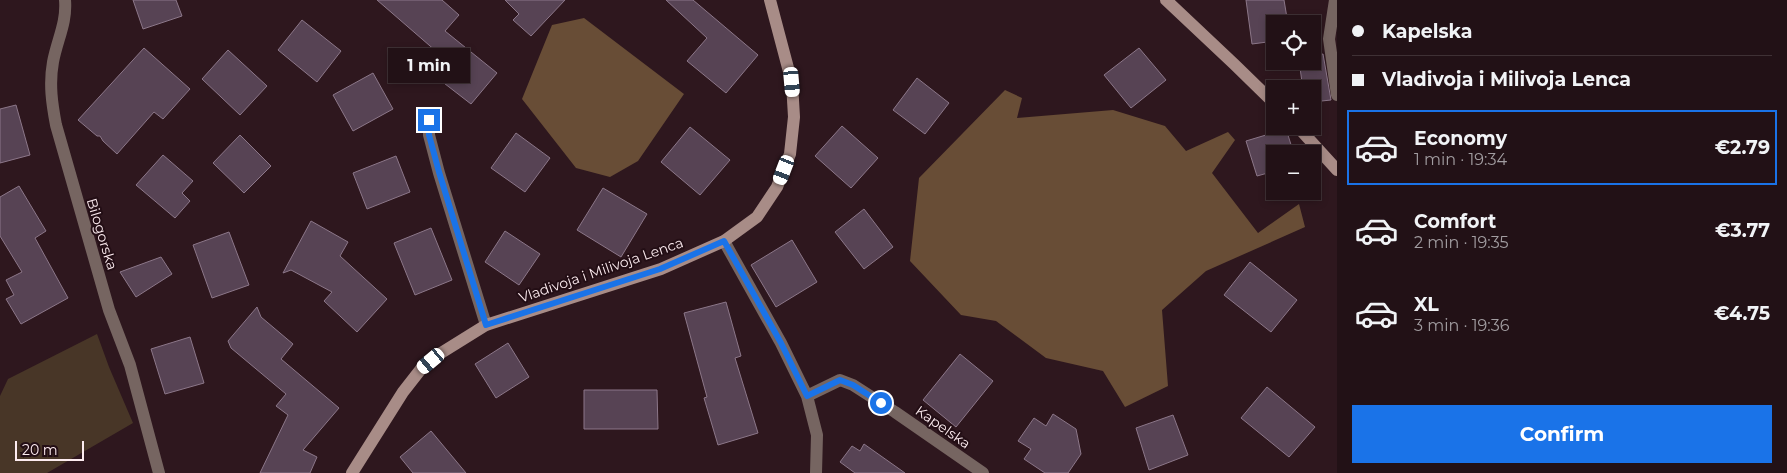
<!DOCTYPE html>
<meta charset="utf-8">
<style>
body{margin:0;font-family:Montserrat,sans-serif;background:#2e1f23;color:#f1f3f6;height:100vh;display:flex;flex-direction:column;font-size:19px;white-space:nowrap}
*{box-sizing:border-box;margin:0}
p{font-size:16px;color:#a29da1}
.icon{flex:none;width:28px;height:28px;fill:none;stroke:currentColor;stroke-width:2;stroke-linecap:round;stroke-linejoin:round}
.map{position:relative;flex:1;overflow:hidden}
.details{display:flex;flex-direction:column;background:#221116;width:450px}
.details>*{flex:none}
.guide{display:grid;align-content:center;height:110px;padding:0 15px;background:#221116}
.controls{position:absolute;left:1266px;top:15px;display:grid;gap:10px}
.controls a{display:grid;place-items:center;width:55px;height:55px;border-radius:0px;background:#221116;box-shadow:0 2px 8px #0003,0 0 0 1px #3f3135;font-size:25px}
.scale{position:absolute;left:15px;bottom:12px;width:69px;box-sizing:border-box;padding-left:5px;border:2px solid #fdecf0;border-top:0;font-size:14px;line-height:18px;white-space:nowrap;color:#fdecf0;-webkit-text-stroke:4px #230e15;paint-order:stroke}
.end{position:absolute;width:22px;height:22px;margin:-11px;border:6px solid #1a73e8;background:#fff;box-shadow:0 0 0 2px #fff}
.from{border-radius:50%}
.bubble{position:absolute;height:35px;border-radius:0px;background:#221116;box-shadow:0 2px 8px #0003,0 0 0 1px #3f3135;font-size:16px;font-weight:700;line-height:35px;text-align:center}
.car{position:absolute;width:15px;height:30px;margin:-15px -8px;border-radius:6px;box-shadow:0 0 4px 1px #0007;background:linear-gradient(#fff 24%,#345 0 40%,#fff 0 76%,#345 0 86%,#fff 0)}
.guide b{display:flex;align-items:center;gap:18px;height:48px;font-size:19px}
.guide b+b{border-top:1px solid #3f3135}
.guide i{width:12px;height:12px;background:#f1f3f6}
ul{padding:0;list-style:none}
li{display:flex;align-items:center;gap:15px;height:75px;margin:0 10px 8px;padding:0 5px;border:2px solid transparent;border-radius:0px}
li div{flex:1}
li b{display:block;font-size:19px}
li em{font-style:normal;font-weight:700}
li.on{border-color:#1a73e8}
li>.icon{width:45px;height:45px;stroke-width:1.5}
.primary-button{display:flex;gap:10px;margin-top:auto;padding:10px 15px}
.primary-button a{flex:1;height:58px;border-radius:0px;background:#1a73e8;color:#fff;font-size:20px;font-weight:700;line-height:58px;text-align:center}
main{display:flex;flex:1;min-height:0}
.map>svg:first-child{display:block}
.green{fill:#483627}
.forest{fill:#684d36}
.building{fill:#574354;stroke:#8c7789}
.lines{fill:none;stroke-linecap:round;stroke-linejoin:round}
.street{stroke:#766561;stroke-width:12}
.secondary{stroke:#a88c87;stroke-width:12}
.route{stroke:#1a73e8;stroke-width:6}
.labels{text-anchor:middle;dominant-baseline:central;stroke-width:4;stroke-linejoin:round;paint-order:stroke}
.street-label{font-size:14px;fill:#fdecf0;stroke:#230e15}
</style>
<main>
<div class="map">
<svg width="1337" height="473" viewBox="0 0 1337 473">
<rect width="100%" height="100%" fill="#2e171e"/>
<path class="green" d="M 97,334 L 109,367 L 133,423 L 47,473 L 0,473 L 0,396 L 8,379 Z"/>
<path class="forest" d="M 584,18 L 684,94 L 638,161 L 610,177 L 576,168 L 522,99 L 552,25 Z
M 1005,90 L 1022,98 L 1017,118 L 1113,110 L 1165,126 L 1186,151 L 1228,132 L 1235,140 L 1212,173 L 1258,233 L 1299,204 L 1305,227 L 1206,271 L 1162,310 L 1168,386 L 1125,407 L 1103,371 L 1046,358 L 996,321 L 961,315 L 910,261 L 919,178 Z"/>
<path class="building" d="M 133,0 L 176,0 L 182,16 L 143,29 Z
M 377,0 L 442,0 L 459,15 L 445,31 L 497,73 L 471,104 L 440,80 L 452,65 Z
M 505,0 L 565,0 L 531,36 L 513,20 L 519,14 Z
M 666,0 L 693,0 L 758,55 L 726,93 L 687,61 L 707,38 Z
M 1246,0 L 1284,0 L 1288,24 L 1275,24 L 1275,41 L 1252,44 Z
M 302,20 L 341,51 L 317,82 L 278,50 Z
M 144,48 L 190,89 L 163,119 L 154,112 L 117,154 L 103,141 L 100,136 L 97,136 L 78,120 Z
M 1139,48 L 1166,80 L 1131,108 L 1104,75 Z
M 228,50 L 267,86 L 240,115 L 202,79 Z
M 1323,54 L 1331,100 L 1312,102 L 1312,89 L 1303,89 L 1299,61 L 1312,61 L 1312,56 Z
M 373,73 L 393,109 L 353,131 L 333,95 Z
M 917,78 L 949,103 L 925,134 L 893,110 Z
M 16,105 L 30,155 L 0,163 L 0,109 Z
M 842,126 L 878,158 L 851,188 L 815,156 Z
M 690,127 L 730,160 L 700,195 L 661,162 Z
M 1286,129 L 1294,154 L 1275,154 L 1275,171 L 1257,176 L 1246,141 Z
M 516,133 L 550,158 L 525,192 L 491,168 Z
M 240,135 L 271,166 L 244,193 L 213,163 Z
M 163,155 L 193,181 L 182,193 L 190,201 L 175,218 L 136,185 Z
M 396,156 L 410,192 L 367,209 L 353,173 Z
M 19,186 L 46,231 L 35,238 L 68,298 L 21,324 L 6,299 L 14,295 L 6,280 L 22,272 L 0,236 L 0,197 Z
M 603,188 L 647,214 L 621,257 L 577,230 Z
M 864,209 L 893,247 L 864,269 L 835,232 Z
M 311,221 L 348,242 L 340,256 L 387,299 L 357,332 L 324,301 L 332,292 L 291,270 L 283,273 Z
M 431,228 L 452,280 L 415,295 L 394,243 Z
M 505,231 L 540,254 L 519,285 L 485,262 Z
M 229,232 L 249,285 L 212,298 L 193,245 Z
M 792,240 L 817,282 L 776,307 L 751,265 Z
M 161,257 L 172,274 L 136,297 L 120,272 Z
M 1250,262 L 1297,300 L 1271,332 L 1224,295 Z
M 726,302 L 741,356 L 735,358 L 758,433 L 718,445 L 704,398 L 707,397 L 684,313 Z
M 257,307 L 261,317 L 293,344 L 281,359 L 339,408 L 303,450 L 317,457 L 310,473 L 260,473 L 288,415 L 276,406 L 286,394 L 231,348 L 228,341 Z
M 190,337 L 204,383 L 165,394 L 151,349 Z
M 508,343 L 529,377 L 496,398 L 475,364 Z
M 960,354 L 993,381 L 956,427 L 923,400 Z
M 1267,387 L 1315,427 L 1289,457 L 1241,418 Z
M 584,390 L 657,390 L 658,429 L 584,429 Z
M 1053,414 L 1076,429 L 1081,454 L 1068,473 L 1045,473 L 1024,459 L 1031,449 L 1018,441 L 1034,418 L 1046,426 Z
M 1173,415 L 1188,455 L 1149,470 L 1136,428 Z
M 431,431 L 466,473 L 413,473 L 400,457 Z
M 864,444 L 905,473 L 855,473 L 840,462 L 852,446 L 860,451 Z"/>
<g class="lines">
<path class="street" d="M 65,0 C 67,23 57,40 53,62 C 49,84 52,104 56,125 L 109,310 L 130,365 L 159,473
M 1335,0 L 1329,39 L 1337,95
M 429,121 L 429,135 L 439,173 L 486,325
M 724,241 L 781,343 L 807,396 L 817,435 L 816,473
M 807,396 L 840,380 L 853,385 L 895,412 L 983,473"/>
<path class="secondary" d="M 1166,0 L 1234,64 L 1275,104
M 1297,126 L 1337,170
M 352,473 L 403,392 L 421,369 L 441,353 L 486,325 L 661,269 L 724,241 L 757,217 L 777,187 L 790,154 L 794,117 L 792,83 L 770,0"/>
</g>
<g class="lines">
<path class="route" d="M 429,120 L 429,135 L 439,172 L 486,325 L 660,269 L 724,241 L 781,343 L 807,396 L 840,380 L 853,385 L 881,403"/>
</g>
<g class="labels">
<g class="street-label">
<text transform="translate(102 234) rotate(73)">Bilogorska</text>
<text transform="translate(601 270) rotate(-19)">Vladivoja i Milivoja Lenca</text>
<text transform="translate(943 427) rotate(35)">Kapelska</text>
</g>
</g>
</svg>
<div class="controls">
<a><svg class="icon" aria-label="locate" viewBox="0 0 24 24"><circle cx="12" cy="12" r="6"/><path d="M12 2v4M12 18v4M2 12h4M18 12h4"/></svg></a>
<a>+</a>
<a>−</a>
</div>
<div class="scale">20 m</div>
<i class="end from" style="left:881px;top:403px"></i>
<i class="end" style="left:429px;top:120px"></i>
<div class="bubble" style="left:388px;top:48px;width:82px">1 min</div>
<i class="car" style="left:792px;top:82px;rotate:175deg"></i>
<i class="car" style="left:784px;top:170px;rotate:201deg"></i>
<i class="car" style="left:431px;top:361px;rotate:230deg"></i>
</div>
<section class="details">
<div class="guide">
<b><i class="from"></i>Kapelska</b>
<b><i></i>Vladivoja i Milivoja Lenca</b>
</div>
<ul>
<li class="on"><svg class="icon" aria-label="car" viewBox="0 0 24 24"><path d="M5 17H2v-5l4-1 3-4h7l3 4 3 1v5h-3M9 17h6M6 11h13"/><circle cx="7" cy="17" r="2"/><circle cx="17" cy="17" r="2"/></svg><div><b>Economy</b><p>1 min · 19:34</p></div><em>€2.79</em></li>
<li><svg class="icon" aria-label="car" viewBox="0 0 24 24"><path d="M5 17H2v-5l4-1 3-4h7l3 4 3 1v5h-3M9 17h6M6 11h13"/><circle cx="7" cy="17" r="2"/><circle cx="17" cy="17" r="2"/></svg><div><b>Comfort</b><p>2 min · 19:35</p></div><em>€3.77</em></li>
<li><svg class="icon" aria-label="car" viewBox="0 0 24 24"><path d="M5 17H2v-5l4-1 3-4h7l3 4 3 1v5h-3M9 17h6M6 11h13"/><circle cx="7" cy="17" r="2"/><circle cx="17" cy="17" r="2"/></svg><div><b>XL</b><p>3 min · 19:36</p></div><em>€4.75</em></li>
</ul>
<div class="primary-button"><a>Confirm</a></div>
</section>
</main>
